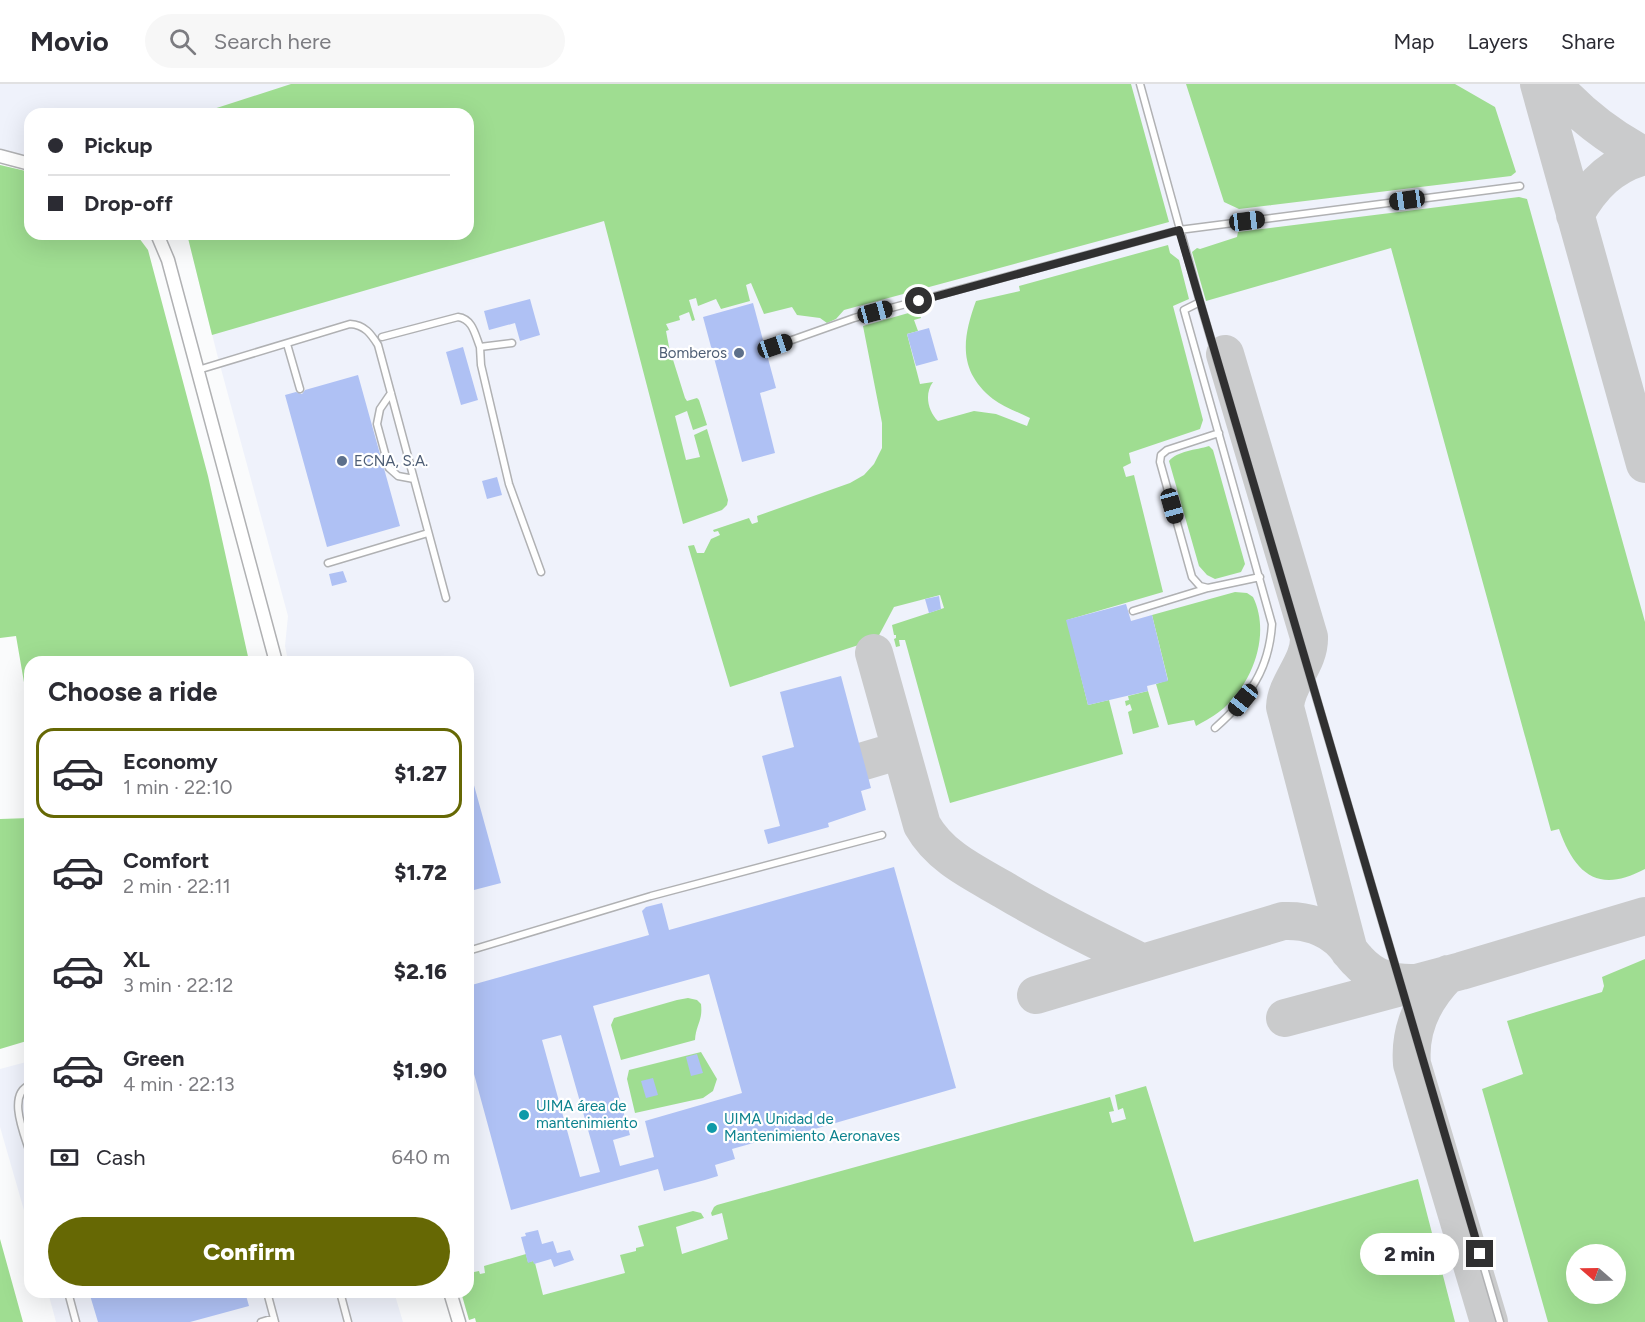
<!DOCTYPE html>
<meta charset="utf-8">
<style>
body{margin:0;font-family:Figtree,sans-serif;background:#f7f7f7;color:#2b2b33;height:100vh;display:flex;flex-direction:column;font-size:22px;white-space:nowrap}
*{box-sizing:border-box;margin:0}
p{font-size:20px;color:#7c7c81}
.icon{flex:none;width:33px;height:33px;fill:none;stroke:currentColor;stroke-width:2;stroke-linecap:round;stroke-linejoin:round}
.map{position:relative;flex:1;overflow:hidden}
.drawer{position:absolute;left:24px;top:572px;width:450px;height:642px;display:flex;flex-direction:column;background:#fff;border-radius:18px;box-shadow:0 6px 24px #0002}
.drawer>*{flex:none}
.banner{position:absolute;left:24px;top:24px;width:450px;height:132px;border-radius:18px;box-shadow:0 6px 24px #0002;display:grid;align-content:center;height:132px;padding:0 24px;background:#fff}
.needle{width:39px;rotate:290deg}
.controls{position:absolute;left:1566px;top:1160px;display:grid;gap:12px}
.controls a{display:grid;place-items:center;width:60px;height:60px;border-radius:50%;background:#fff;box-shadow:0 6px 24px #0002;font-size:30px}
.end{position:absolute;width:27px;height:27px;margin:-14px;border:8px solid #303031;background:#fff;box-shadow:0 0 0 3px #fff}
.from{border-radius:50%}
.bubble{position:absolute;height:42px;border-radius:21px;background:#fff;box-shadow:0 6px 24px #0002;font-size:20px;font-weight:800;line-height:42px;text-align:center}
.car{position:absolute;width:18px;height:36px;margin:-18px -9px;border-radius:8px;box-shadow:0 0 4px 2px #0007;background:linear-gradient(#222 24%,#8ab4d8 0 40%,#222 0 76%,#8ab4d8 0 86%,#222 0)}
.banner b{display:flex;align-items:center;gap:21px;height:57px;font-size:22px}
.banner b+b{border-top:2px solid #e1e1e2}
.banner i{width:15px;height:15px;background:#2b2b33}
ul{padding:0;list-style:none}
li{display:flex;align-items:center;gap:18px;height:90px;margin:0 12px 9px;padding:0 12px;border:3px solid transparent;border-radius:18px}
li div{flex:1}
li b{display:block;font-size:22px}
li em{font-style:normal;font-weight:800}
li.selected{border-color:#666804}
li>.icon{width:54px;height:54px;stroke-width:1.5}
h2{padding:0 24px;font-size:27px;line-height:72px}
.pay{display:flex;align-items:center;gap:15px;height:66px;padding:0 24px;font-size:22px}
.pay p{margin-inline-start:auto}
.button{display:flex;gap:12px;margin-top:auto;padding:12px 24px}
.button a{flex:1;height:69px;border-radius:36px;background:#666804;color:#fff;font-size:24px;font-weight:800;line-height:69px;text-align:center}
header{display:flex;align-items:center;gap:36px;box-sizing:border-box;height:84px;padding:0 30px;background:#fff;border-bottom:2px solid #e1e1e2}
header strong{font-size:28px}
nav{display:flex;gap:33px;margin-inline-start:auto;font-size:21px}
.search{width:420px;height:54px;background:#f7f7f7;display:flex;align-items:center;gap:15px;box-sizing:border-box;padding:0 21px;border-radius:33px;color:#7c7c81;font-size:22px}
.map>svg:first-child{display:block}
.built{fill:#eff2fb;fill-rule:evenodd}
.green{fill:#9fdd91;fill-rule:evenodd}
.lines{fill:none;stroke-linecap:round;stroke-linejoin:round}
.taxiway{stroke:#cacbcc;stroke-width:38}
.building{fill:#afc1f4;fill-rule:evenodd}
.service-casing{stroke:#b0b1b3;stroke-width:9}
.minor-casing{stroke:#b0b1b3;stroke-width:15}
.service{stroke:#fff;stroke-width:6}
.minor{stroke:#fff;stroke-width:12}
.route{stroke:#303031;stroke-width:8}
.service-dot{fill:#5c6f8a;stroke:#fff;stroke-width:2}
.culture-dot{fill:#0f9aa8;stroke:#fff;stroke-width:2}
.labels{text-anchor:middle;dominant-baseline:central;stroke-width:4.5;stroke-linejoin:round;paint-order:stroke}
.service-label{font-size:15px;fill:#4e5e75;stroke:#fff;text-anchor:end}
.culture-label{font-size:15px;fill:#0d838f;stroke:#fff;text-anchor:start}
</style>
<header>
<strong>Movio</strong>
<div class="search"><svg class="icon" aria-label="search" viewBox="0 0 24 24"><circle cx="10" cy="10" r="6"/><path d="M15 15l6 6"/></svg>Search here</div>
<nav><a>Map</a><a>Layers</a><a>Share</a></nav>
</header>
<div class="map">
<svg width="1645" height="1238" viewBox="0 0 1645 1238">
<rect width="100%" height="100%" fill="#fafbfc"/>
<path class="built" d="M 0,0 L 1645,0 L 1645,1238 L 476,1238 L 475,1234 L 469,1236 L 461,1208 L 468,1208 L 468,578 L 288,577 L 285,562 L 288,532 L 217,270 L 187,150 L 468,150 L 468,30 L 30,30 L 30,75 L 0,68 ZM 1576,1170 L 1616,1170 L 1616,1209 L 1576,1209 Z
M 30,977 L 30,1147 L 0,1043 L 0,985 Z
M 48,1208 L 394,1208 L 403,1238 L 56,1238 Z"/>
<path class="green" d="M 291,0 L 1131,0 L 1169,138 L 844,226 L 836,235 L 827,239 L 820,234 L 797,231 L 792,223 L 764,230 L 751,199 L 746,201 L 750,217 L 721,225 L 716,215 L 698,222 L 696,214 L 689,216 L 695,236 L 692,237 L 689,228 L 679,232 L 680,236 L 666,240 L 669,246 L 666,247 L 669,263 L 685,314 L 687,317 L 697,314 L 699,316 L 707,341 L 693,346 L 687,327 L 675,332 L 686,376 L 700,373 L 694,351 L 707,345 L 728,416 L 727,421 L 722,426 L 683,440 L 604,137 L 212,251 L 187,150 L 468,150 L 468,30 L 198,30 Z
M 1186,0 L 1455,0 L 1495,23 L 1516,88 L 1511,92 L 1239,125 L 1224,118 Z
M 0,81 L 30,88 L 30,150 L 136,150 L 148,166 L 208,392 L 249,577 L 30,578 L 30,633 L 16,552 L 0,554 Z
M 1519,113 L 1527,115 L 1645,538 L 1645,785 C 1598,810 1575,790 1559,745 L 1551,747 L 1391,164 L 1206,217 L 1192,168 L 1197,164 L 1200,165 L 1237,153 L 1238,148 Z
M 1168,161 L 1170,169 L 1179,176 L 1189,215 L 1173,222 L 1203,336 L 1200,345 L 1129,369 L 1131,379 L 1123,383 L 1126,393 L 1134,391 L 1163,508 L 1067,536 L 1088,621 L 1109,616 L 1123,670 L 950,719 L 905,556 L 899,556 L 900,562 L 896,563 L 894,555 L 896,554 L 896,551 L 894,551 L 892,541 L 944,524 L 940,511 L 894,523 L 877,555 L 730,603 L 688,462 L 694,461 L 697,469 L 704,469 L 711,455 L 720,451 L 718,447 L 714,448 L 713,446 L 749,434 L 752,440 L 758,438 L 757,432 L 850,399 L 864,391 L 874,380 L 882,364 L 882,339 L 863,242 L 919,226 L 921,234 L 914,236 L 918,247 L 907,250 L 920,300 L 933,298 C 924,310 928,327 938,337 L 974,327 L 996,330 L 1027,342 L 1030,334 C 1018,328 1003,323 993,315 C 958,287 962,255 976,217 L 1020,207 L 1019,202 Z
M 1209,362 L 1213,366 L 1245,480 L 1241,488 L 1215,495 L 1207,491 L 1199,482 L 1169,377 C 1177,367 1196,366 1209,362 Z
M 1235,508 L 1247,509 L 1253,513 C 1271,550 1253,598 1224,624 C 1216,631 1205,637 1196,642 L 1194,636 L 1168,641 L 1156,600 L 1168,596 L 1152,531 Z
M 1148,607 L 1159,643 L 1133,650 L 1128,628 L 1132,626 L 1130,620 L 1126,622 L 1125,617 L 1129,616 L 1128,612 Z
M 30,734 L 30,956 L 0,965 L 0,735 Z
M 1645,875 L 1645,1238 L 1548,1238 L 1482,1005 L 1523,990 L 1507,937 L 1602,908 L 1604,902 L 1602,893 ZM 1576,1170 L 1616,1170 L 1616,1209 L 1576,1209 Z
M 688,914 L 697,916 L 701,920 C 703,937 696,940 695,956 L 621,976 L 611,941 L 614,934 L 677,916 Z
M 701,968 L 717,995 L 713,1007 L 703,1014 L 635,1029 L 627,995 L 629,986 Z
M 1146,1002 L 1194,1158 L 1418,1095 L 1455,1238 L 476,1238 L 475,1234 L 469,1236 L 461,1208 L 468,1208 L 468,1187 L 473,1185 L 474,1188 L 479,1187 L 480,1190 L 485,1189 L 484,1182 L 526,1170 L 528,1178 L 533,1177 L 535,1179 L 543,1211 L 625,1189 L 620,1171 L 636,1167 L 636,1164 L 644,1162 L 638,1142 L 693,1127 L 701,1129 L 704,1134 L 676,1143 L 682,1170 L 728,1155 L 722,1129 L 712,1132 L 711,1129 L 714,1123 L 717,1121 L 1110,1013 L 1114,1027 L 1109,1028 L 1112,1039 L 1126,1035 L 1123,1024 L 1118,1026 L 1115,1011 Z
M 0,1155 L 23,1238 L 0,1238 Z"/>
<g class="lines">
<path class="taxiway" d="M 1539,0 L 1645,380
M 1553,0 C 1580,31 1609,53 1645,72
M 1575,131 C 1591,102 1612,80 1645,72
M 1225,270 L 1309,553 C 1310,579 1286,598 1285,623 L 1349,867
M 874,569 L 922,741 C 940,773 973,788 1004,806 C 1049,833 1096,856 1143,879
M 864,677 L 901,666
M 1448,890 C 1424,914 1409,945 1412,980 L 1489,1238
M 1036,911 L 1283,837 C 1304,836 1323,841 1339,855 C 1346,861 1351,870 1357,876 C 1373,894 1392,900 1415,899
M 1285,934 L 1461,887 L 1645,832"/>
</g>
<path class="building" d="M 530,215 L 540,251 L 520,257 L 515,239 L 489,246 L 484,227 Z
M 753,219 L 776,304 L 760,309 L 775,369 L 742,378 L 703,233 Z
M 929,244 L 938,276 L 916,282 L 907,250 Z
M 463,263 L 478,316 L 461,321 L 446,268 Z
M 358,291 L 400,442 L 327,463 L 285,311 L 296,308 L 302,310 L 305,306 Z
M 497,393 L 502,411 L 487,415 L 482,397 Z
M 343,487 L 347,498 L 332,502 L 329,490 Z
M 939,512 L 941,525 L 929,529 L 925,515 Z
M 1126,520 L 1131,537 L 1152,531 L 1168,597 L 1147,602 L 1148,607 L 1088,621 L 1066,536 Z
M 841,592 L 871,704 L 861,707 L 866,726 L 828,739 L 829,743 L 768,760 L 764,746 L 780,742 L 762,672 L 794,663 L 780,608 Z
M 472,694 L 501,799 L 474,806 L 468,783 L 468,695 Z
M 894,783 L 956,1004 L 794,1051 L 793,1048 L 732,1065 L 735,1075 L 715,1081 L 718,1092 L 705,1096 L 664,1107 L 658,1085 L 511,1126 L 468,968 L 468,902 L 649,851 L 642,827 L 646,823 L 662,819 L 669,846 ZM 709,890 L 742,1009 L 645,1037 L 654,1073 L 620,1082 L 613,1056 L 630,1051 L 593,922 ZM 561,951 L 600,1088 L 580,1093 L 542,956 Z
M 697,970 L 703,989 L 691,992 L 686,973 Z
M 653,994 L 658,1011 L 646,1014 L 641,997 Z
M 538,1146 L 542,1160 L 553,1157 L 557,1169 L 570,1166 L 574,1176 L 554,1183 L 551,1175 L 534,1180 L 533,1177 L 528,1179 L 521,1153 L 526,1152 L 525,1149 Z
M 89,1208 L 245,1208 L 249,1222 L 190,1238 L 98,1238 Z"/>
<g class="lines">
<g class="service-casing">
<path id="service" d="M 1140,0 L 1200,218 L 1500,1238
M 1200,218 L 1184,226 L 1272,540 C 1269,586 1249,614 1215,644
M 382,253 L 458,233 C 473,235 475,251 480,263 L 512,259
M 287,260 L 300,305
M 775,262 L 854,234 L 1179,146 L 1520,102
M 480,263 L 481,281 L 509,400 L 541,488
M 198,286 L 350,240 C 365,241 371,250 378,261 L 446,514
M 391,309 L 380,325 L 377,340 L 389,384 L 398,392 L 414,395
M 328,479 L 428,449
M 1208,504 L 1200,502 L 1192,493 L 1160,378 L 1161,371 L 1167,366 L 1219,349
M 1133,527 L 1208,504 L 1260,493
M 468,867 L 651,812 L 882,751
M 30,1001 C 6,1010 25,1052 30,1069
M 68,1208 L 76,1238
M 267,1208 L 275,1238
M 340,1208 L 348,1238
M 261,1238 L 274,1234"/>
</g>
<g class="minor-casing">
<path id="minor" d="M 0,72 L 30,80
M 157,150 L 168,176 L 276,578
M 450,1208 L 459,1238"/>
</g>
<use href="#service" class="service"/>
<use href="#minor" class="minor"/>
</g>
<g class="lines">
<path class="route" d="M 919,217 L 1179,146 L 1480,1170"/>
</g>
<g class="service-dot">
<circle cx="739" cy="269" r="6"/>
<circle cx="342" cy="377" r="6"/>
</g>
<g class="culture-dot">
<circle cx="524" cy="1031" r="6"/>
<circle cx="712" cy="1044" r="6"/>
</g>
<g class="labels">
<g class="service-label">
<text x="727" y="269">Bomberos</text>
<text x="354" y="377" text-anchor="start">ECNA, S.A.</text>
</g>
<g class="culture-label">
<text x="536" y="1022">UIMA área de<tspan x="536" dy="17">mantenimiento</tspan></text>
<text x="724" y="1035">UIMA Unidad de<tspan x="724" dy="17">Mantenimiento Aeronaves</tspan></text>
</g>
</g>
</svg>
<div class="controls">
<a><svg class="needle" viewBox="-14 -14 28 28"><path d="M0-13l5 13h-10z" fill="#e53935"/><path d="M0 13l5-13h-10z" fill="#7c7c81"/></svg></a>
</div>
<i class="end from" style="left:919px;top:217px"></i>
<i class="end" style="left:1480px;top:1170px"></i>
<div class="bubble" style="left:1360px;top:1149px;width:99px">2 min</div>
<i class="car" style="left:1407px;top:116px;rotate:262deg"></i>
<i class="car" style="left:1247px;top:137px;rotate:83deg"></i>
<i class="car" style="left:875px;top:228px;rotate:75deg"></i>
<i class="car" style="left:775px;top:262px;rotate:71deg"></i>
<i class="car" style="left:1172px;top:422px;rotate:164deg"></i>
<i class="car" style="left:1243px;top:616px;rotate:219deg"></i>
<div class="banner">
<b><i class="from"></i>Pickup</b>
<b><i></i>Drop-off</b>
</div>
<section class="drawer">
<h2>Choose a ride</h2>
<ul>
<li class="selected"><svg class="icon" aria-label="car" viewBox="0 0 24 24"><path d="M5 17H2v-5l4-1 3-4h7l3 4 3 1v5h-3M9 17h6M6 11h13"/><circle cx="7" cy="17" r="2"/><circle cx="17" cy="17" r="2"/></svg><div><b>Economy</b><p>1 min · 22:10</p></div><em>$1.27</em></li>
<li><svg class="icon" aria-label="car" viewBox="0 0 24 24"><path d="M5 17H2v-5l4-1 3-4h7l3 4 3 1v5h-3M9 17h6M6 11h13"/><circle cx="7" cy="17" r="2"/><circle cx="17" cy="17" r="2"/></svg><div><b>Comfort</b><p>2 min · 22:11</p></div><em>$1.72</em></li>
<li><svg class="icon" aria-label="car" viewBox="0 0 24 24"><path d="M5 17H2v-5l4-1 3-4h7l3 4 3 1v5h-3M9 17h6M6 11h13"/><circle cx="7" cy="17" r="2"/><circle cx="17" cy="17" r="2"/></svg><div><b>XL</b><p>3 min · 22:12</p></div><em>$2.16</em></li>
<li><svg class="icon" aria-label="car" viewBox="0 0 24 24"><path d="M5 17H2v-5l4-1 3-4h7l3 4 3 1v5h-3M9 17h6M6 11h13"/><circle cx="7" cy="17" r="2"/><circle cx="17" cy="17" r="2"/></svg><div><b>Green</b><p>4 min · 22:13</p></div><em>$1.90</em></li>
</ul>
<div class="pay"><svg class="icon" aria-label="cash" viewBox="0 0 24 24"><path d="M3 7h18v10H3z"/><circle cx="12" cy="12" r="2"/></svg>Cash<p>640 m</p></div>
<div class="button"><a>Confirm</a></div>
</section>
</div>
